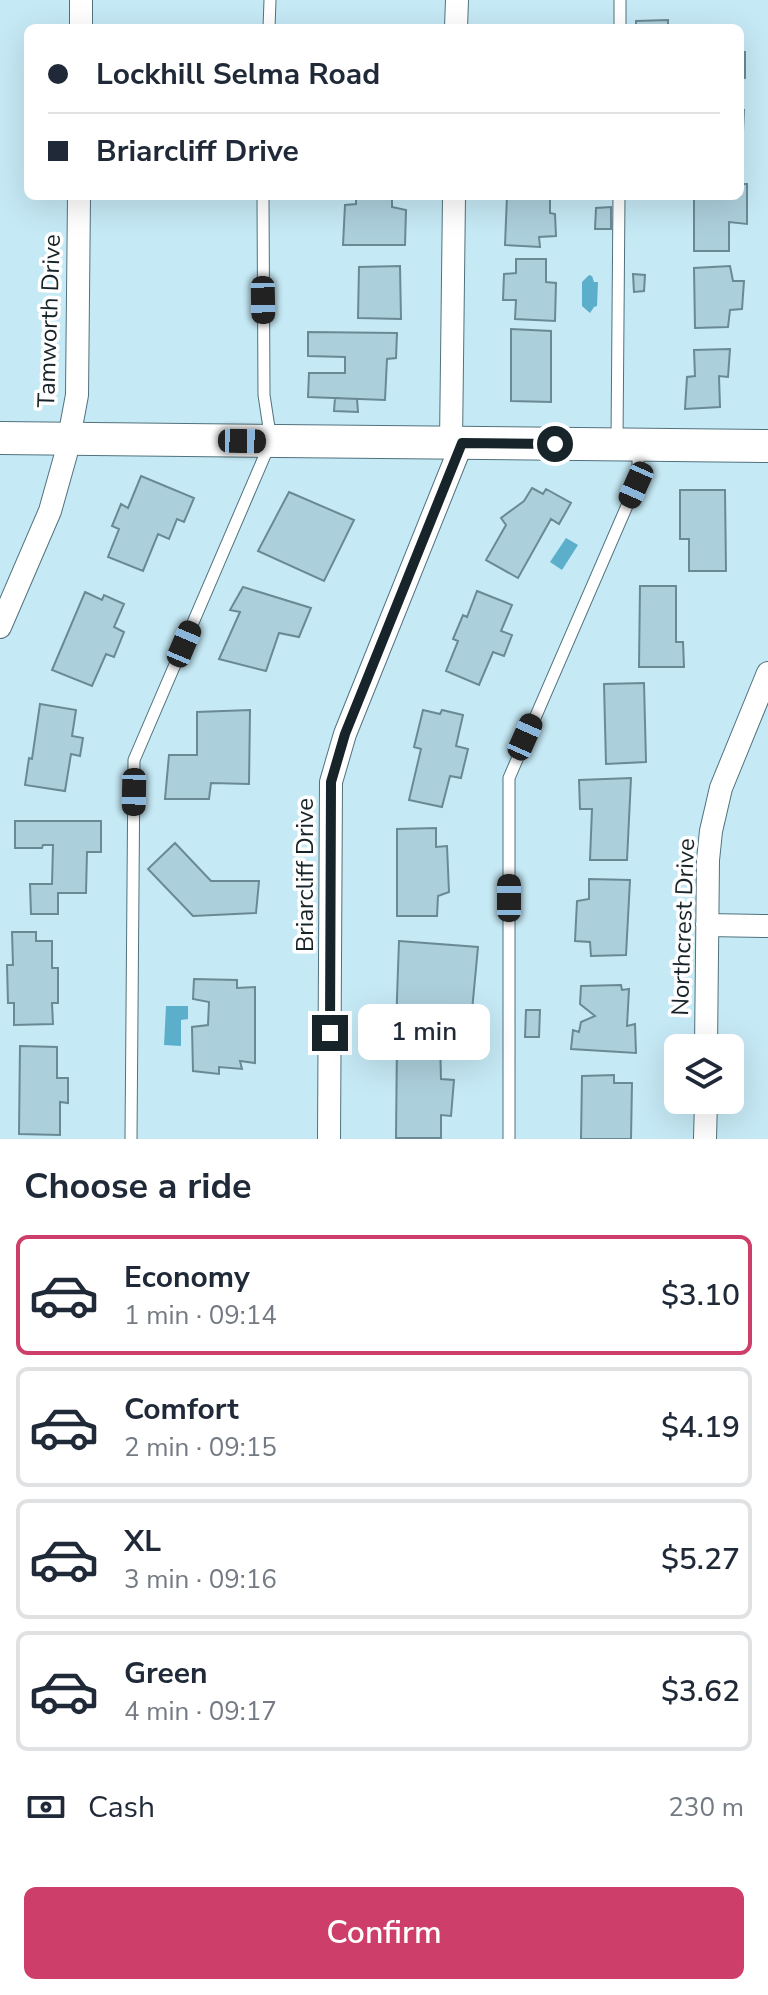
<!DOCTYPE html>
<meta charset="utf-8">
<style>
body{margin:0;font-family:"Nunito Sans",sans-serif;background:#f6f6f7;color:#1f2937;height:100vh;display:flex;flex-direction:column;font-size:30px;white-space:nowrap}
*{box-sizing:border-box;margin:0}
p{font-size:26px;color:#747a83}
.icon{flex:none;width:44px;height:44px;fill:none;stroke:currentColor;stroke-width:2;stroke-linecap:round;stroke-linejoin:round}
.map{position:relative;height:1139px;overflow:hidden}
.sheet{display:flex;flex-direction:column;background:#fff;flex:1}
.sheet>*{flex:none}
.guide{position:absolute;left:24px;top:24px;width:720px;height:176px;border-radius:12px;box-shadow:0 8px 32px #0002;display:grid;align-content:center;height:176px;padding:0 24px;background:#fff}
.fabs{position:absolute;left:664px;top:1034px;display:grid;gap:16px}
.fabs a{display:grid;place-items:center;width:80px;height:80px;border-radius:12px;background:#fff;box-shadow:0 8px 32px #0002;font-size:40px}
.end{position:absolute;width:36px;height:36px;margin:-18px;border:10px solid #172429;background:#fff;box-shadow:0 0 0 4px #fff}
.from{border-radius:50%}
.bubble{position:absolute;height:56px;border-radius:12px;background:#fff;box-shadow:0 8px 32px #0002;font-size:26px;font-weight:600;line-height:56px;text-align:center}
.car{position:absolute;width:24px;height:48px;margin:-24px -12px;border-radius:10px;box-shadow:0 0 6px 2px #0007;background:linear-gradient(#222 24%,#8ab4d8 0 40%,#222 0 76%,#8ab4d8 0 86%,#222 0)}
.guide b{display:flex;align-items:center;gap:28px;height:76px;font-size:30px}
.guide b+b{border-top:2px solid #e0e1e3}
.guide i{width:20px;height:20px;background:#1f2937}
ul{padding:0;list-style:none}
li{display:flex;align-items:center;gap:24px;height:120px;margin:0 16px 12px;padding:0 8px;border:4px solid #e0e1e3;border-radius:12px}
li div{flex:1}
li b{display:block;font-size:30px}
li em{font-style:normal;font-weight:600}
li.active{border-color:#cd3f6a}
li>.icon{width:72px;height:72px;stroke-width:1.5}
h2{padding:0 24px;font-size:36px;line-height:96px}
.pay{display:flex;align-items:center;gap:20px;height:88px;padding:0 24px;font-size:30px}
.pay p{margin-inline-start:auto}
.primary-button{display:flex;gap:16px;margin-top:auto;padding:16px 24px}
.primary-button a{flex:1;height:92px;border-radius:12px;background:#cd3f6a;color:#fff;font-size:32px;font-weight:600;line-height:92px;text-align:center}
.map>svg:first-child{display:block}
.water{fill:#5bafca}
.building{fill:#accfdc;stroke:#698a95;stroke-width:2}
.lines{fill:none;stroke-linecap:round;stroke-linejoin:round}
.lane-casing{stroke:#51727d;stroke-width:13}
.street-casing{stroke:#51727d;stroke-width:24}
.secondary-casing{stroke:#51727d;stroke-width:34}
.lane{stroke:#fff;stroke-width:11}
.street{stroke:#fff;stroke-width:22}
.secondary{stroke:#fff;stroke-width:32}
.route{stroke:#172429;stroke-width:10}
.labels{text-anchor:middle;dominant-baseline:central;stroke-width:7;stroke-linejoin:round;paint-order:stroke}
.street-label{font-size:24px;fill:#172429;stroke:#fff}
</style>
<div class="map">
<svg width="768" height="1139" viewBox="0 0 768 1139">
<rect width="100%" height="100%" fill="#c5e9f5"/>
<path class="water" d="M 589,275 L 592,276 L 594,282 L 598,282 L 597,306 L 594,307 L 590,313 L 582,306 L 582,282 Z
M 566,538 L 578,545 L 562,570 L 550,562 Z
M 166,1006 L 188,1006 L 188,1019 L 181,1020 L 181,1046 L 164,1045 Z"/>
<path class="building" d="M 668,20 L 668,28 L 636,28 L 636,21 Z
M 740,52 L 745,52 L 745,78 L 740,79 Z
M 740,110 L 744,110 L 741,175 L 740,175 Z
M 740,184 L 747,184 L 747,224 L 729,222 L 729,251 L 694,251 L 694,196 L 740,196 Z
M 356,196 L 392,196 L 392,207 L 406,210 L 405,245 L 343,245 L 345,205 L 356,204 Z
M 507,196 L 550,196 L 550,213 L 555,214 L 556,236 L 539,237 L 540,247 L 505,245 Z
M 611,207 L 611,229 L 595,229 L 596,208 Z
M 516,259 L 546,259 L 546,282 L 556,283 L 555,321 L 515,319 L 516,300 L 503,300 L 504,274 L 516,273 Z
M 400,266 L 401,319 L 358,318 L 359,267 Z
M 730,266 L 733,281 L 744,281 L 742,309 L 730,310 L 728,327 L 695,328 L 694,268 Z
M 633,274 L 645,275 L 644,291 L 634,292 Z
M 511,329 L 551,331 L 551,402 L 511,401 Z
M 308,332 L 397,333 L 396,358 L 387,359 L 385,400 L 308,397 L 309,373 L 345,373 L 345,357 L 308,356 Z
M 730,349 L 728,377 L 719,376 L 720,407 L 685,409 L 687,377 L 695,376 L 694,350 Z
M 335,398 L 357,399 L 358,412 L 334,411 Z
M 141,476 L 194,498 L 184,522 L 177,519 L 169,539 L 158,534 L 143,571 L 108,557 L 119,529 L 112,526 L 121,504 L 128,508 Z
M 532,488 L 543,494 L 546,489 L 571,503 L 559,524 L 551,519 L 518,578 L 486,560 L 506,525 L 501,518 L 524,501 Z
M 680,490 L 725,490 L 726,571 L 689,571 L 689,539 L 680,539 Z
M 289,492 L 354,520 L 324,581 L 258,551 Z
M 640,586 L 676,586 L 676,642 L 683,642 L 684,667 L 639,667 Z
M 243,587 L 311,608 L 299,637 L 279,633 L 266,671 L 219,659 L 240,612 L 230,610 Z
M 477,591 L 512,605 L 501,631 L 512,635 L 504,656 L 493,652 L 479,685 L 446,671 L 458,641 L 453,639 L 463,615 L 467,617 Z
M 85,592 L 102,600 L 104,595 L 124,604 L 114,627 L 124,632 L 114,657 L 106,654 L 92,686 L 52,670 Z
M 644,683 L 646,762 L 606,764 L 604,684 Z
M 40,704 L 76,710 L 72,736 L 83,738 L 80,756 L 71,754 L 65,791 L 25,785 L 29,758 L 32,759 Z
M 250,710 L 249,784 L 211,783 L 209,799 L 165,799 L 169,755 L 197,755 L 197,712 Z
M 423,710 L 440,714 L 442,710 L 463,715 L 456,746 L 468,749 L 461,778 L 450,776 L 442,807 L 409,800 L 421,749 L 414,747 Z
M 631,778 L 627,860 L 590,860 L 592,809 L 580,809 L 579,780 Z
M 15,821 L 101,821 L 101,852 L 87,852 L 86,893 L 58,893 L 58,914 L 31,914 L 30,884 L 52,884 L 53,845 L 43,845 L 42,848 L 15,848 Z
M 436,828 L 436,847 L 447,846 L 449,892 L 438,896 L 437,916 L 397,916 L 397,829 Z
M 175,843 L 211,881 L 259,881 L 256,913 L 193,916 L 148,869 Z
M 589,879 L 630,880 L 626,955 L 591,956 L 590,942 L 575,941 L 577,901 L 589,899 Z
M 12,932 L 36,932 L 36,941 L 52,941 L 52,968 L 58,968 L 58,1003 L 52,1003 L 53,1024 L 14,1025 L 14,1003 L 8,1003 L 7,965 L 13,965 Z
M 399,941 L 478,947 L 470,1032 L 396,1026 Z
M 194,979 L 237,980 L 237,988 L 255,987 L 255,1063 L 240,1061 L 242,1069 L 219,1067 L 219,1074 L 193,1071 L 192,1027 L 208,1025 L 209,1002 L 193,999 Z
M 621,985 L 622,990 L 629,989 L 627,1026 L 635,1024 L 636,1053 L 571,1049 L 573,1030 L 579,1032 L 581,1022 L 595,1016 L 580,1004 L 581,986 Z
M 526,1010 L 540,1010 L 539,1037 L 525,1037 Z
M 440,1040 L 441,1079 L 454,1080 L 451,1116 L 441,1115 L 441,1138 L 396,1138 L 397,1041 Z
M 20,1046 L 57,1047 L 57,1078 L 68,1078 L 68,1103 L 60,1102 L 60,1135 L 19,1134 Z
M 614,1075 L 614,1083 L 632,1083 L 631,1139 L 581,1139 L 582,1076 Z"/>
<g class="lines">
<g class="lane-casing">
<path id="lane" d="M 269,28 L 270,0
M 620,28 L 620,0
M 617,440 L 619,196
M 131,1139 L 134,760 L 271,441 L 264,395 L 263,196
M 509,1139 L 509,778 L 636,485 L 638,467 L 638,446"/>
</g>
<g class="street-casing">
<path id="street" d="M 81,28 L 81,0
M 456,28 L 457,0
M 451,443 L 454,196
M 0,627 L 50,511 L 66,454 L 77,395 L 79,196
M 707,925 L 768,926
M 706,1048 L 708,860 L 711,831 L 721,788 L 768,673
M 329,1139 L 331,782 L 345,734 L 462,443
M 705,1139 L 706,1100"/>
</g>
<g class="secondary-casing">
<path id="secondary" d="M 0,438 L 768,446"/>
</g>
<use href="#lane" class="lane"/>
<use href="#street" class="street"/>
<use href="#secondary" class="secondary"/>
</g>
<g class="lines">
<path class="route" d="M 330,1033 L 331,782 L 345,734 L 462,443 L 555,444"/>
</g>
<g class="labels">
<g class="street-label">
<text transform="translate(49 321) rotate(-88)">Tamworth Drive</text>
<text transform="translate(305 875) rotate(-90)">Briarcliff Drive</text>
<text transform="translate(683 927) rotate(-88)">Northcrest Drive</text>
</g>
</g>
</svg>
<div class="fabs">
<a><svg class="icon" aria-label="layers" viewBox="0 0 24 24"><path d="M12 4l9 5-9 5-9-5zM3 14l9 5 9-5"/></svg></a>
</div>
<i class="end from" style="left:555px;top:444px"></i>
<i class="end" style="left:330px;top:1033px"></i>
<div class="bubble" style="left:358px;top:1004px;width:132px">1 min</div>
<i class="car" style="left:263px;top:300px;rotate:179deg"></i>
<i class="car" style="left:242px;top:441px;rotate:91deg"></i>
<i class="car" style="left:636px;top:485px;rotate:204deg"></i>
<i class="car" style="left:184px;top:644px;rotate:23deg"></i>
<i class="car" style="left:525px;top:737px;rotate:24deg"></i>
<i class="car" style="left:134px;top:792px;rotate:181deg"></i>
<i class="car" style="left:509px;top:898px;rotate:0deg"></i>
<div class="guide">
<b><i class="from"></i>Lockhill Selma Road</b>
<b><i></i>Briarcliff Drive</b>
</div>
</div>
<section class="sheet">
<h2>Choose a ride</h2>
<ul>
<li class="active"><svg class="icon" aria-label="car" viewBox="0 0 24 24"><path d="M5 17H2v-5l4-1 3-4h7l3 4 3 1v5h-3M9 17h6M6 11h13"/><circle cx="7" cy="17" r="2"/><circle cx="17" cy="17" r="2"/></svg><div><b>Economy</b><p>1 min · 09:14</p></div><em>$3.10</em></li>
<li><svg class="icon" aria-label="car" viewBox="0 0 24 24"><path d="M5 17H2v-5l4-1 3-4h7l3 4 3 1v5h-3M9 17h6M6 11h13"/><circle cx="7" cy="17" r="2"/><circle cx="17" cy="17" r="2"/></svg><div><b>Comfort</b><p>2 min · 09:15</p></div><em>$4.19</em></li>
<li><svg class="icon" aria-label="car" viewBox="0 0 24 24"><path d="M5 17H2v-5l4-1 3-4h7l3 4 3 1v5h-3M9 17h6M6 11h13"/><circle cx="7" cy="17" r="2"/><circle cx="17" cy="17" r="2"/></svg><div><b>XL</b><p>3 min · 09:16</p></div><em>$5.27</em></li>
<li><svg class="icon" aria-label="car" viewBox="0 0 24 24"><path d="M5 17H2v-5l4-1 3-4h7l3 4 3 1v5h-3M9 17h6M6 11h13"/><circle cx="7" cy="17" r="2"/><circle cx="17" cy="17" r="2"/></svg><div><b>Green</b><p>4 min · 09:17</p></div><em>$3.62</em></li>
</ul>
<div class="pay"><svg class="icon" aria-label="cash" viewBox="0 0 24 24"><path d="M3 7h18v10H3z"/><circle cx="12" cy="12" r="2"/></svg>Cash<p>230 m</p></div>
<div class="primary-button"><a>Confirm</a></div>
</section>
